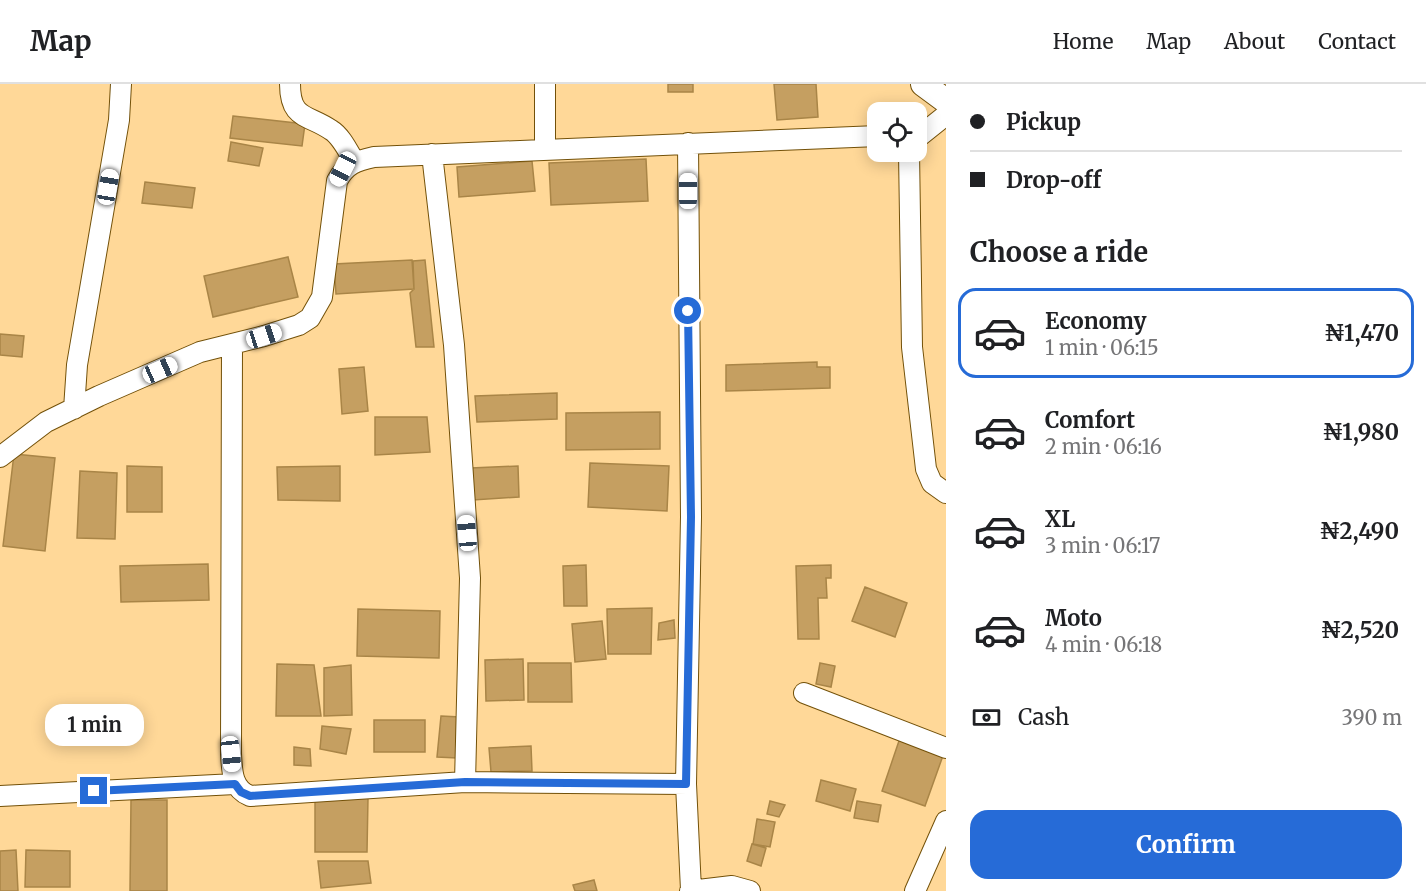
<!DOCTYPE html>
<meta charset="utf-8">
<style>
body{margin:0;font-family:Merriweather,serif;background:#f2f2f2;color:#202124;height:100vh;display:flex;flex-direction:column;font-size:22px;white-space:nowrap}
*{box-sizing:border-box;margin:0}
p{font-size:20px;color:#757577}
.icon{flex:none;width:33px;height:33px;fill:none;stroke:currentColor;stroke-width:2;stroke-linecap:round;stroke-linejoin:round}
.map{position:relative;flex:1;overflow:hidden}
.panel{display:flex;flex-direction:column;background:#fff;width:480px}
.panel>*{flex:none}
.hud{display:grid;align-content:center;height:132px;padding:0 24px;background:#fff}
.controls{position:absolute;left:867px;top:18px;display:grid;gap:12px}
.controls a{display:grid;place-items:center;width:60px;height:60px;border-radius:12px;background:#fff;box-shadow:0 3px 15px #0003;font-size:30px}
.end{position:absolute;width:27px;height:27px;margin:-14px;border:8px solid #266bd7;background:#fff;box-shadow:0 0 0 3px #fff}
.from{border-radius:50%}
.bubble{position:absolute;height:42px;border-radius:18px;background:#fff;box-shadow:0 3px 15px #0003;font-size:20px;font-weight:700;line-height:42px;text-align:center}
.car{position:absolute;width:18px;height:36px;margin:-18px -9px;border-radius:8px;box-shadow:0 0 4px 2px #0007;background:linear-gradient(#fff 24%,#345 0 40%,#fff 0 76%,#345 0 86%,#fff 0)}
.hud b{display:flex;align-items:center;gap:21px;height:57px;font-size:22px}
.hud b+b{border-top:2px solid #e0e0e0}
.hud i{width:15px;height:15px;background:#202124}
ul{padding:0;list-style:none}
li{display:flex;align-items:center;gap:18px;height:90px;margin:0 12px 9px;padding:0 12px;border:3px solid transparent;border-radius:18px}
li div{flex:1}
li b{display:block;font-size:22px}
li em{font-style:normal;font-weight:700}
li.selected{border-color:#266bd7}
li>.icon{width:54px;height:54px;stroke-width:1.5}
h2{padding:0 24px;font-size:27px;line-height:72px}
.pay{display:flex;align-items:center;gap:15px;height:66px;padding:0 24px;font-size:22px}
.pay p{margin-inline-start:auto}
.primary-button{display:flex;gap:12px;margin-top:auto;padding:12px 24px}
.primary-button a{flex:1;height:69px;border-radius:18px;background:#266bd7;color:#fff;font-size:24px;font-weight:700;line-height:69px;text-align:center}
header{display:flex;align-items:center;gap:36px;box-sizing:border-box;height:84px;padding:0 30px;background:#fff;border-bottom:2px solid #e0e0e0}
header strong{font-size:28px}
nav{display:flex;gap:33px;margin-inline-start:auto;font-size:21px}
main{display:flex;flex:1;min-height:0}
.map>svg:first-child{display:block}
.building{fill:#c59f61;stroke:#a98547;stroke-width:1.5}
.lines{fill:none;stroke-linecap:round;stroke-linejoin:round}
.minor-casing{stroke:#735109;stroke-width:22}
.tertiary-casing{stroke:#735109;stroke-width:26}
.minor{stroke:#fff;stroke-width:20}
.tertiary{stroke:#fff;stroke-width:24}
.route{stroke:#266bd7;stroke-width:8}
</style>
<header>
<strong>Map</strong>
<nav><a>Home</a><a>Map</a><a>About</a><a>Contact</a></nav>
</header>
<main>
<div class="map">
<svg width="946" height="807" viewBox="0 0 946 807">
<rect width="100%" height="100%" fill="#ffd898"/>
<path class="building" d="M 668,0 L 693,0 L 693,8 L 668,8 Z
M 774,0 L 816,0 L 818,33 L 777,36 Z
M 233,32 L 305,40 L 302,62 L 230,54 Z
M 231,58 L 263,64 L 259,82 L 228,77 Z
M 646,75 L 648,117 L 551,121 L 549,79 Z
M 532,77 L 535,107 L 459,113 L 457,83 Z
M 145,98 L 195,104 L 192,124 L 142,119 Z
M 288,173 L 298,213 L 213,233 L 204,192 Z
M 412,176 L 414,205 L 336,210 L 334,180 Z
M 425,176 L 434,263 L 416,263 L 410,209 L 414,205 L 413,177 Z
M 0,250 L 24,252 L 22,273 L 0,271 Z
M 817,278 L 817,283 L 830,283 L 830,304 L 726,307 L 726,281 Z
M 364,283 L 368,327 L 342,330 L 339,285 Z
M 557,309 L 557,335 L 477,338 L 475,312 Z
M 660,328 L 660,365 L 566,366 L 566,329 Z
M 375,333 L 427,333 L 430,368 L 375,371 Z
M 14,370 L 55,374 L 45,467 L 3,462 Z
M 590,379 L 669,382 L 667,427 L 588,423 Z
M 127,382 L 162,383 L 162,428 L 127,428 Z
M 340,382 L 340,417 L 278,416 L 277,383 Z
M 518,382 L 519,413 L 473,416 L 471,384 Z
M 80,387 L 117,389 L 115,455 L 77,454 Z
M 208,480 L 209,516 L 121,518 L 120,482 Z
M 586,481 L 587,522 L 564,522 L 563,482 Z
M 831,481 L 831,494 L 826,494 L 827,514 L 818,514 L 819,555 L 798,555 L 796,482 Z
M 865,503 L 907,519 L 895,553 L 852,537 Z
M 652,524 L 651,570 L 608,570 L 607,525 Z
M 358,525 L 440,527 L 439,574 L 357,572 Z
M 674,536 L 675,554 L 658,556 L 659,539 Z
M 602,537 L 606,575 L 575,578 L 572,540 Z
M 523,575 L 524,616 L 486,617 L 485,576 Z
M 528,579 L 571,579 L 572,618 L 528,618 Z
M 820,579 L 835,582 L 831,603 L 816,600 Z
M 277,580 L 314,581 L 321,632 L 276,632 Z
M 351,581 L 352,631 L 324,632 L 324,584 Z
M 441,632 L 460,633 L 457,674 L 437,673 Z
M 374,636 L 425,636 L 425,668 L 374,668 Z
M 322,642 L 351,645 L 346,670 L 320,665 Z
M 901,651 L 945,666 L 925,722 L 882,707 Z
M 531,662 L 532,687 L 491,688 L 489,664 Z
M 294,663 L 310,665 L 311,682 L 294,681 Z
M 821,696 L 856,705 L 850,727 L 816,717 Z
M 315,714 L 368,714 L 367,768 L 315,768 Z
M 131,716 L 167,716 L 167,807 L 130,807 Z
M 770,717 L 785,721 L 779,733 L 767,730 Z
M 857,717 L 881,721 L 878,738 L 854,734 Z
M 757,735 L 775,738 L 770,763 L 753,760 Z
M 752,760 L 766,764 L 761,782 L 747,777 Z
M 16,766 L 18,807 L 0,807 L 0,767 Z
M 26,766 L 70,767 L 70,803 L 25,803 Z
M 318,777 L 368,777 L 371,799 L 321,804 Z
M 594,796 L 597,807 L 575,807 L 573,801 Z"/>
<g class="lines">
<g class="minor-casing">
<path id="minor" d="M 290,0 C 290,36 308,30 331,46 C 341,52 348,67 354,77
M 916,55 L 946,31
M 688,59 L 691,433 L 686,700 L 691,806
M 545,65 L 545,0
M 909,68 L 912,263 L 926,385 L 932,399 L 946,409
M 232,260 L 231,670 C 232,687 232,705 250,712 L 465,698 L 470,494 L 454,261 L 432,70
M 74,325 L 77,281 L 119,36 L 121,0
M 0,373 L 46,338 L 99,312 L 200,268 L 264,252 L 299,241 L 310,234 L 322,213 L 337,97 C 346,80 356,77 374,73 L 878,52
M 804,609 L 946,664
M 465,698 L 686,700
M 0,712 L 235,700
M 690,807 L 732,802 L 750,807
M 915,807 L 946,737"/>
</g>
<g class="tertiary-casing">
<path id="tertiary" d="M 923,0 L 946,17"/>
</g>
<use href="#minor" class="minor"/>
<use href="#tertiary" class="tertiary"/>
</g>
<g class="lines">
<path class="route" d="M 94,707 L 235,700 L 241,708 L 250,712 L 465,698 L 686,700 L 691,433 L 688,227"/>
</g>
</svg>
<div class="controls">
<a><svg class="icon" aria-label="locate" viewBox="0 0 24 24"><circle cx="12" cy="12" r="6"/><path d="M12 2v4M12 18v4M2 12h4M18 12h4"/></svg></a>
</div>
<i class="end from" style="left:688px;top:227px"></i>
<i class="end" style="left:94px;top:707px"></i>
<div class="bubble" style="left:45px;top:620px;width:99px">1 min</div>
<i class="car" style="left:343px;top:85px;rotate:207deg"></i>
<i class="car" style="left:108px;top:103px;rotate:10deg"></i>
<i class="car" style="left:688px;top:107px;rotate:0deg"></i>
<i class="car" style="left:264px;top:252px;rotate:72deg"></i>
<i class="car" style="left:160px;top:286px;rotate:66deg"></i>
<i class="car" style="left:467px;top:449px;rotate:355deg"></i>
<i class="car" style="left:231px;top:670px;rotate:174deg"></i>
</div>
<section class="panel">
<div class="hud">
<b><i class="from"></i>Pickup</b>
<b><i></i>Drop-off</b>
</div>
<h2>Choose a ride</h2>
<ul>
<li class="selected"><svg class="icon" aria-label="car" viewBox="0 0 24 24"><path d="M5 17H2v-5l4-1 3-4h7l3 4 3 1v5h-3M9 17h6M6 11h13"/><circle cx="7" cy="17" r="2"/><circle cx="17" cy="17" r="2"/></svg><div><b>Economy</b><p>1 min · 06:15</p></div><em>₦1,470</em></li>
<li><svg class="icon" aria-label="car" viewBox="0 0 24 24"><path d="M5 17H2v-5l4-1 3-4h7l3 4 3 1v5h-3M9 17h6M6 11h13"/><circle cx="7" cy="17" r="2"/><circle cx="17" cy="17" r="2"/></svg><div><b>Comfort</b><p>2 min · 06:16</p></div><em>₦1,980</em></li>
<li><svg class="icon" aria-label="car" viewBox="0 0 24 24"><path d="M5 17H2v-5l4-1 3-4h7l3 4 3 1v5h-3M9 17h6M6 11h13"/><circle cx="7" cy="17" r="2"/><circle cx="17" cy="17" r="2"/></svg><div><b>XL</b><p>3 min · 06:17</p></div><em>₦2,490</em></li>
<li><svg class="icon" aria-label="car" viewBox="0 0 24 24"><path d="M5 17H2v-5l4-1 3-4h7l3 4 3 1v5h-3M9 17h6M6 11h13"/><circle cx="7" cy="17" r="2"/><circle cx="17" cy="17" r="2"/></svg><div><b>Moto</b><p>4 min · 06:18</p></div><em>₦2,520</em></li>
</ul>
<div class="pay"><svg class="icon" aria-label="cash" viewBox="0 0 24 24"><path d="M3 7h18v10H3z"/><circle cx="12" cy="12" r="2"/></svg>Cash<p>390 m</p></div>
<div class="primary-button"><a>Confirm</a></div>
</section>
</main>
